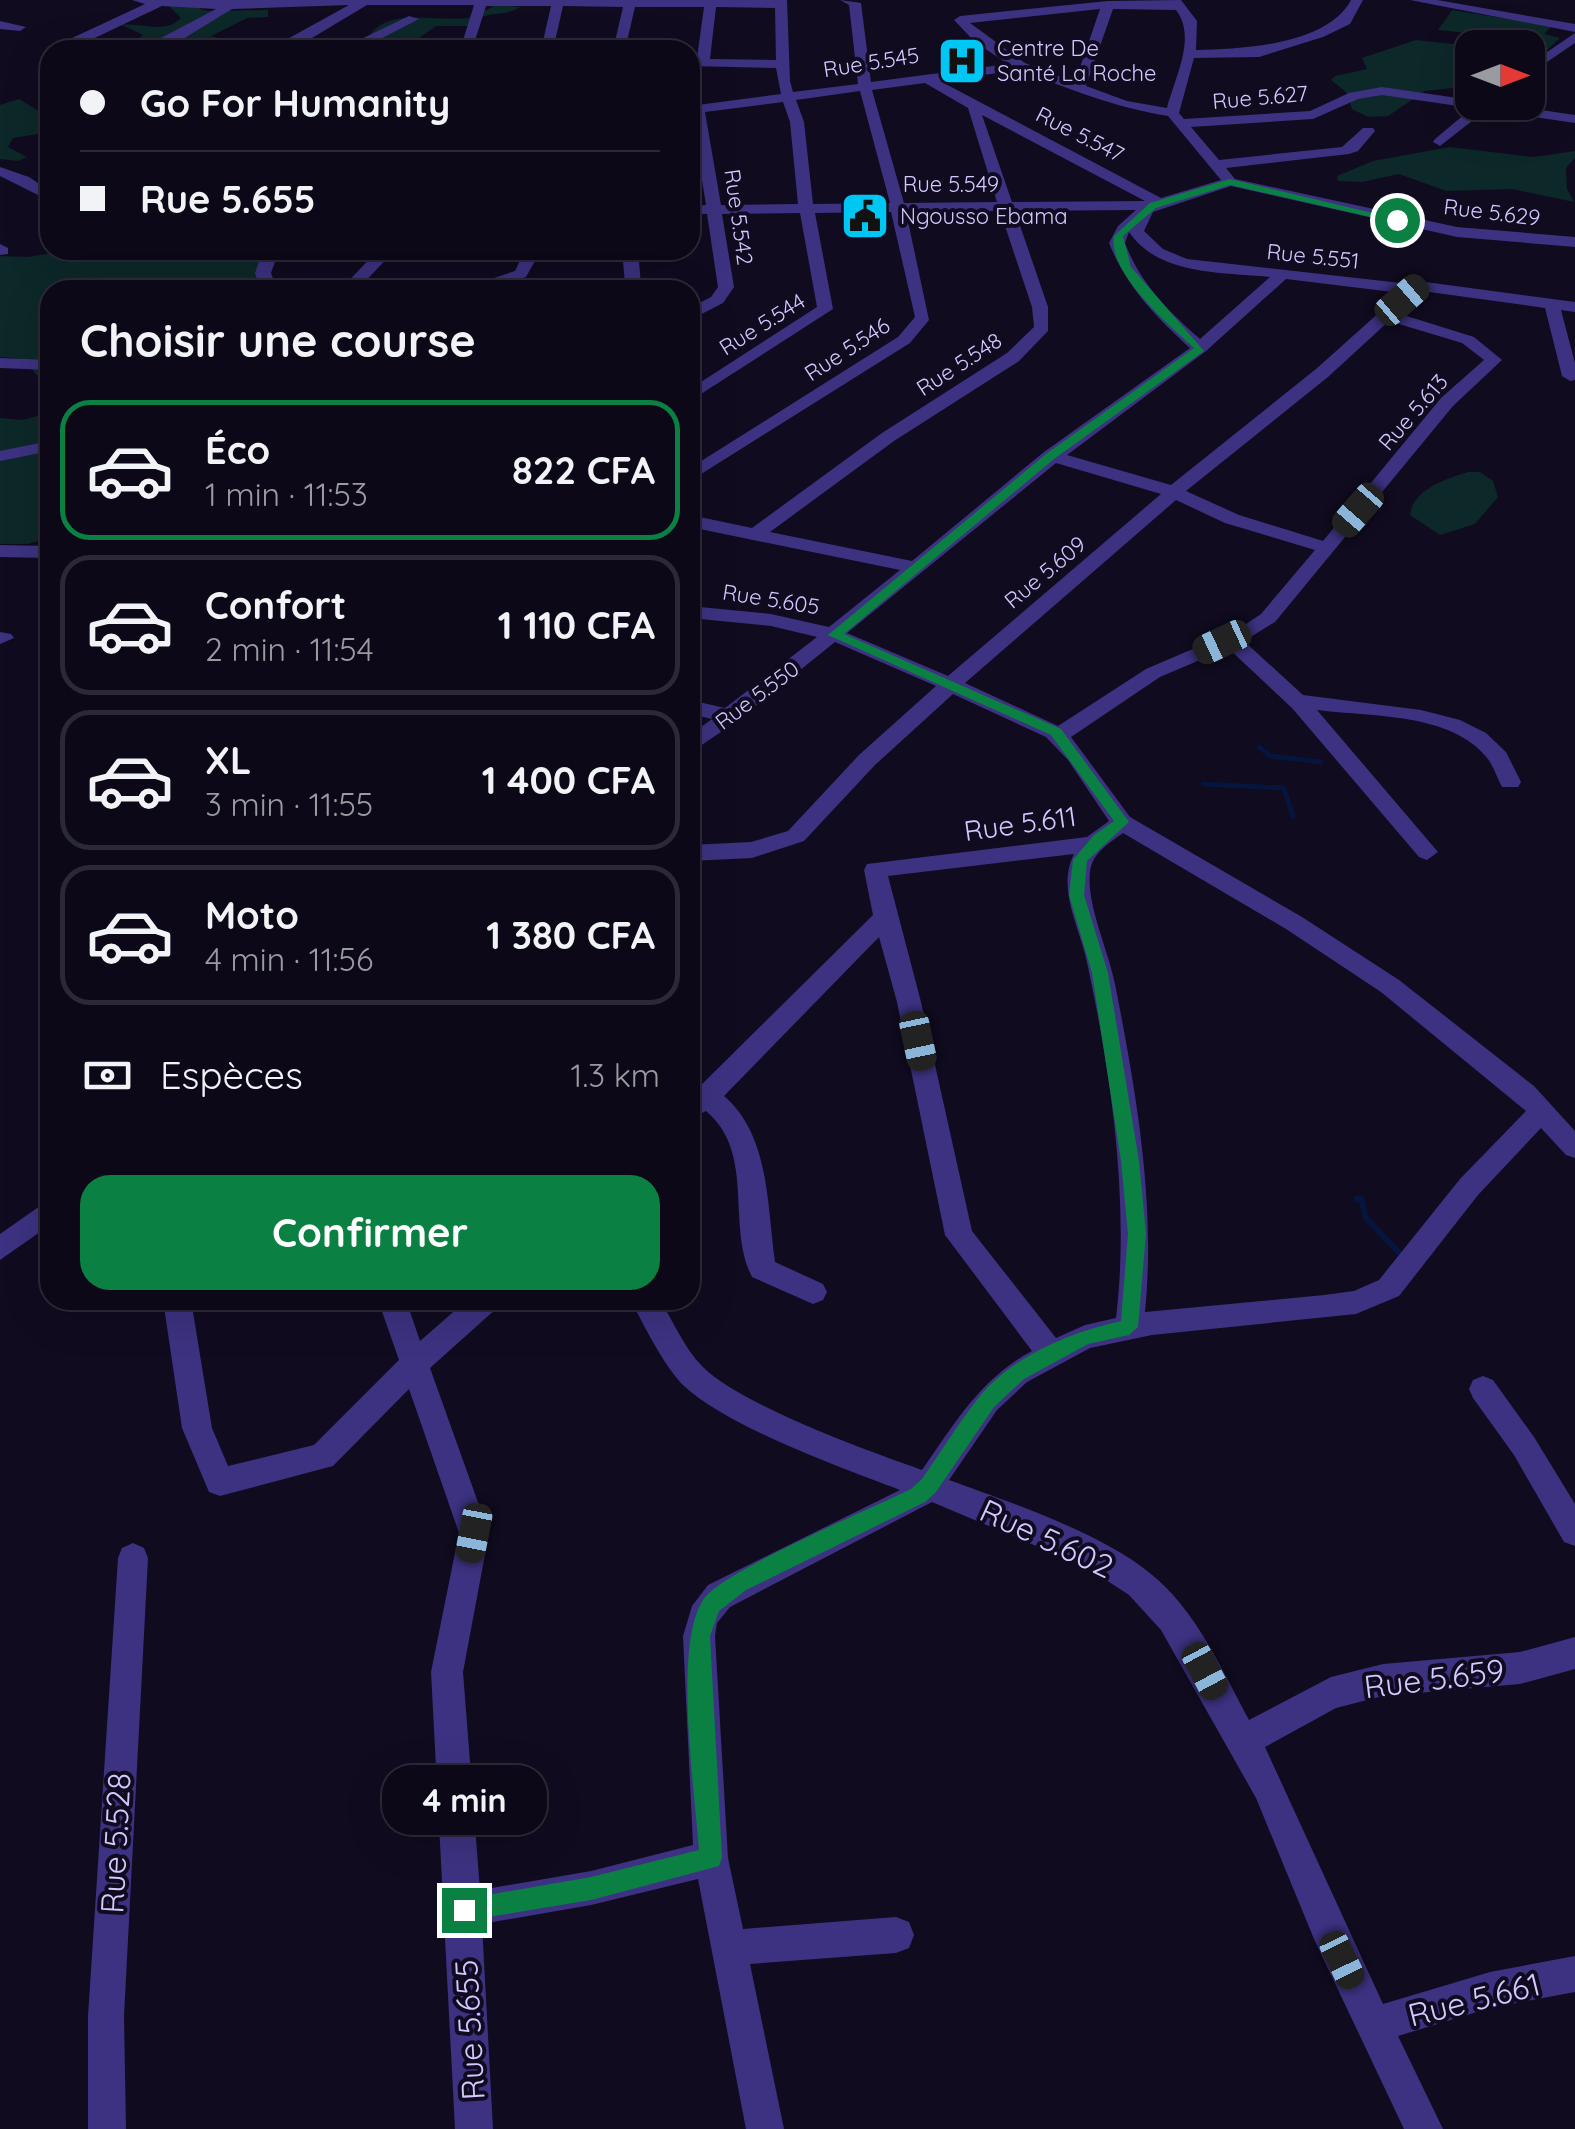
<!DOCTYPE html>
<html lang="fr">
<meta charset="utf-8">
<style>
body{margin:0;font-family:Quicksand,sans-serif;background:#151120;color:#f1f3f6;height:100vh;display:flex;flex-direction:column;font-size:38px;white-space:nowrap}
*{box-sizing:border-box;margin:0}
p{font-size:32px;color:#9a9aa1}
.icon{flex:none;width:55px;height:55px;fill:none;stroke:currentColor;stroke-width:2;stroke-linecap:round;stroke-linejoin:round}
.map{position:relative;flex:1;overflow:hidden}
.drawer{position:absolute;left:40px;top:280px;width:660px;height:1030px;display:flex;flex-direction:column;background:#0c0817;border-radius:30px;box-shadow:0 10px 40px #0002,0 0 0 2px #2c2936}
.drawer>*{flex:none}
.hud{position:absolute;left:40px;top:40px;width:660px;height:220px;border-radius:30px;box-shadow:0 10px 40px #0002,0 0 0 2px #2c2936;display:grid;align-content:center;height:220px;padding:0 40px;background:#0c0817}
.needle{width:65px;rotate:90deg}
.buttons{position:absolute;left:1455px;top:30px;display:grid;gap:20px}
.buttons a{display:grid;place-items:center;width:90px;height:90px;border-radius:20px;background:#0c0817;box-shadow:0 10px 40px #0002,0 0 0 2px #2c2936;font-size:50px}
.end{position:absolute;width:45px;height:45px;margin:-22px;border:12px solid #0b8043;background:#fff;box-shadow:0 0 0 5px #fff}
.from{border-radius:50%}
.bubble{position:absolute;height:70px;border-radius:30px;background:#0c0817;box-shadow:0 10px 40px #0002,0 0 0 2px #2c2936;font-size:32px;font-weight:800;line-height:70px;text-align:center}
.car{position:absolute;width:30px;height:60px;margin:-30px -15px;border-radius:12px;box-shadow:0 0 8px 2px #0007;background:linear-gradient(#222 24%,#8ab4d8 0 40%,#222 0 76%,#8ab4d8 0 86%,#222 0)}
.hud b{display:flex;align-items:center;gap:35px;height:95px;font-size:38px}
.hud b+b{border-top:2px solid #2c2936}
.hud i{width:25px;height:25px;background:#f1f3f6}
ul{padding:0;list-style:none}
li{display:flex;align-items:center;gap:30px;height:140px;margin:0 20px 15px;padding:0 20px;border:5px solid #2c2936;border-radius:30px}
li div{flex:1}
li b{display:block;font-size:38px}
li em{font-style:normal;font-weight:800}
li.selected{border-color:#0b8043}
li>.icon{width:90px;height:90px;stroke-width:1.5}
h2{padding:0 40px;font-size:45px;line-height:120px}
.pay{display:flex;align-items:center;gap:25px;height:110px;padding:0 40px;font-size:38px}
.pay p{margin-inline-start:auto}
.cta{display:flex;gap:20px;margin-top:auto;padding:20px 40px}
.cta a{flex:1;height:115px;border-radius:30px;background:#0b8043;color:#fff;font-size:40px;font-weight:800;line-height:115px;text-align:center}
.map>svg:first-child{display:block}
.green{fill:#0d2829}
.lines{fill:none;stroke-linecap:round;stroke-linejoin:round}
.stream-far1{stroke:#06153d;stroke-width:5}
.stream{stroke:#06153d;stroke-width:6}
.street{fill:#3c3281;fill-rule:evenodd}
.route{fill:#0b8043}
.labels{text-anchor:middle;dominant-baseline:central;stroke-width:8;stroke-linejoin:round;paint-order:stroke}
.far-poi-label{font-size:22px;fill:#d3c8ff;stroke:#100b1f;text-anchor:start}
.far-street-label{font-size:22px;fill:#d3c8ff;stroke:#100b1f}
.street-label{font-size:28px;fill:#d3c8ff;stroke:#100b1f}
.near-street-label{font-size:32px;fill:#d3c8ff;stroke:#100b1f}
</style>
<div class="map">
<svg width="1575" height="2129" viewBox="0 0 1575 2129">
<rect width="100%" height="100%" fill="#100b1f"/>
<path class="green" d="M 203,0 L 200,9 L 207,11 L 268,10 L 268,17 L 247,18 L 211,36 C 243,46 247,29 281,45 L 269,50 L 246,46 L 229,50 L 169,50 L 150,41 C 125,49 105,54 77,46 L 92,38 L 96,39 L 91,43 C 110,54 128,48 143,35 L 122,25 C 144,22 163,35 181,18 L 165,2 Z
M 496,5 L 520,7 C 501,19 488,8 468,26 L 436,26 L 402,50 L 364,50 C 375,2 433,23 468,18 C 476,16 488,9 496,5 Z
M 1452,10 L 1552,26 L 1544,34 L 1560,38 L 1542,55 L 1528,53 L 1526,39 L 1438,30 Z
M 1416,40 L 1481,47 L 1472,48 L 1472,79 L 1453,88 L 1425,91 L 1388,116 L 1368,117 L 1352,109 L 1346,92 L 1331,80 L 1335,76 L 1367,69 L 1362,58 Z
M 19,99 L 37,110 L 50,110 L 50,132 L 13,138 L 8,147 L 27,157 L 18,161 L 0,159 L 0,105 Z
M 1450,147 L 1533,157 L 1575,151 L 1575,158 L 1566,168 L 1567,189 L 1574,202 L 1512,189 L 1446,191 L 1399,174 L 1362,182 L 1338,181 L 1337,176 L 1373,161 Z
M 71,250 L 266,250 L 262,290 L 50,290 L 50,537 L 28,544 L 0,544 L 0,418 L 22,420 L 45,414 L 47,388 L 24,359 L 0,357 L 0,256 L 28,257 Z
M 1468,472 L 1480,472 L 1493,481 L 1498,497 L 1475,524 L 1440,535 L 1410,515 C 1413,489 1446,479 1468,472 Z"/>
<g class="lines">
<path class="stream-far1" d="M 1259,747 L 1270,756 L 1321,762
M 1203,784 L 1284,788 L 1293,816"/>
<path class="stream" d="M 1357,1199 L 1361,1199 L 1366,1218 L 1401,1255"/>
<path class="street" d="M 132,0 L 787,0 L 790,81 L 793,92 L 858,84 L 849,5 L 840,0 L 861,3 L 871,82 L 1008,64 L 975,42 L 954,20 L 960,16 L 1108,1 L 1181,0 L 1197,21 L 1196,50 C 1243,49 1327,45 1351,0 L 1363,0 L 1350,24 L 1323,37 L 1259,57 L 1194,58 L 1179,113 L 1184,119 L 1310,111 L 1349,93 L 1382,87 L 1575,115 L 1575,123 L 1486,110 L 1440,146 L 1433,142 L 1435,139 L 1472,108 L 1382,95 L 1358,99 L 1313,119 L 1191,127 L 1219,160 L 1342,147 L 1363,128 L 1373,128 L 1375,131 L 1358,151 L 1349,154 L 1226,168 L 1235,179 L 1457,227 L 1575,237 L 1575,247 L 1457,237 L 1231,186 L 1153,212 L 1144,231 L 1163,249 L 1187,259 L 1401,283 L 1418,281 L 1575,302 L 1575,312 L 1561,310 L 1575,363 L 1575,380 L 1570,381 L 1562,376 L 1545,308 L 1422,291 L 1397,313 L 1474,337 L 1502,360 L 1453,406 L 1275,622 L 1244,641 L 1303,695 L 1421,710 L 1460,720 L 1486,733 L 1506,752 L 1521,782 L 1518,787 L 1502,787 C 1497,778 1494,767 1488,759 C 1452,712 1370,717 1317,710 L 1438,852 L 1427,860 L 1419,857 L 1292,708 L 1228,648 L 1160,677 L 1071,737 L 1130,817 L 1302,917 L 1399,980 L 1534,1086 L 1575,1131 L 1575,1158 L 1566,1155 L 1541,1128 L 1478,1195 L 1399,1296 L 1356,1314 L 1152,1335 L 1090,1348 L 1027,1382 L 997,1410 L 949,1480 C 1009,1502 1102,1533 1151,1574 C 1196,1610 1222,1670 1249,1720 L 1331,1677 L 1383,1664 L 1520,1652 L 1575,1637 L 1575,1669 L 1520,1684 L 1383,1696 L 1336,1708 L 1265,1747 L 1383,2004 L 1490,1972 L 1575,1956 L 1575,1992 L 1490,2008 L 1398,2036 L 1443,2129 L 1404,2129 L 1314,1939 L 1256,1798 L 1161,1630 L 1129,1595 L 1086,1567 L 932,1502 L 730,1607 L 717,1623 L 715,1636 L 728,1858 L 743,1929 L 896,1917 L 909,1922 L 914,1935 L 909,1948 L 896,1953 L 750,1964 L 784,2129 L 746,2129 L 698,1879 L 591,1905 L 482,1924 L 493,2129 L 455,2129 L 431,1672 L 459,1533 L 409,1389 L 333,1466 L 220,1496 L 209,1492 L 182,1428 L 163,1300 L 191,1300 L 212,1428 L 228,1466 L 314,1445 L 399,1360 L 378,1300 L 406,1300 L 420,1341 L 467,1300 L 501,1300 L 497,1308 L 430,1368 L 489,1533 L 463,1672 L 480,1890 L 591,1871 L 693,1845 L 683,1636 L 692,1606 L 708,1585 L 900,1490 C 842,1468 728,1427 684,1386 C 666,1369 642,1323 631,1300 L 660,1300 C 673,1321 685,1349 702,1366 C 740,1405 868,1451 922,1470 C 954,1424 981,1378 1032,1351 L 945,1235 L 897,1002 L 879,937 L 724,1096 C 770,1135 767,1206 775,1262 L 823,1284 L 827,1292 L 823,1300 L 813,1304 L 752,1277 C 726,1225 756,1153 706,1111 L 690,1119 L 690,1096 L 873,915 L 864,870 L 867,864 L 1087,837 L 1109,821 L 1068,760 L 1046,737 L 953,694 L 875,765 L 804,841 L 752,858 L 690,861 L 690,845 L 751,842 L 788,831 L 859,755 L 936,686 L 835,642 L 737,721 L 690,753 L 690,735 L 712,719 L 690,714 L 690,700 L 725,708 L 817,637 L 771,626 L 690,618 L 690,606 L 771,614 L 829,627 L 900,570 L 690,527 L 690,515 L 752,528 L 882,433 L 1007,353 L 1034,327 L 1032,307 L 1000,211 L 906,212 L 929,320 L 910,343 L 690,481 L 690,468 L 898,337 L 915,317 L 891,212 L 815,213 L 833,309 L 690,401 L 690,389 L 817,307 L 800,213 L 722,214 L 734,287 L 723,303 L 690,320 L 690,308 L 711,297 L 718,287 L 707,214 L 690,214 L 690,206 L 706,205 L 690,106 L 781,94 L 776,68 L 690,66 L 690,58 L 697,58 L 704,7 L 635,7 L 625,50 L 613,50 L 623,7 L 563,6 L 553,50 L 541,50 L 551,6 L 486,6 L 472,50 L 460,50 L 474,5 L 367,5 L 292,50 L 280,50 L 282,42 L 349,5 L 232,9 L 165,50 L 152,50 L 161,38 L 216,9 L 162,6 L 80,45 L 70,45 L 70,39 L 145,4 ZM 716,7 L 775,8 L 776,60 L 710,59 ZM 1100,9 L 1075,82 L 1025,63 L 970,23 ZM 1113,9 L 1176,10 C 1197,37 1175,77 1167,108 L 1127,101 L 1086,86 ZM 1019,70 C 1070,89 1113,107 1168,116 L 1221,180 L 1161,198 L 940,81 ZM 925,83 L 968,108 L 997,202 L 904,203 L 872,90 ZM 860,91 L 890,203 L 813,204 L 804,122 L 796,100 ZM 783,102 L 790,122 L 798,204 L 721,205 L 705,112 ZM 982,115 L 1145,201 L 1012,202 ZM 1136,210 L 1118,226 L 1109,243 C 1126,286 1156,317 1190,348 L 1044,452 L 912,561 L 770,532 L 894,441 L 1019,361 L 1048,331 L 1048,307 L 1015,211 ZM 1129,232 C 1159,276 1223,272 1270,277 L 1200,339 C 1168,311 1140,283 1125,243 ZM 1286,279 L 1401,293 L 1316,369 L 1171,485 L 1067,455 L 1206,351 ZM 1389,321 L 1462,343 L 1484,360 L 1441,398 L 1323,541 L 1239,515 L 1186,491 L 1328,377 ZM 1056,463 L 1161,494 L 948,676 L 847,633 ZM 1176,500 L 1225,523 L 1315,550 L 1261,614 L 1237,630 L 1146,669 L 1058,726 L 965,683 ZM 1123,833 L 1286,929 L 1381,992 L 1526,1111 L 1460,1179 L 1379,1280 L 1354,1291 L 1324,1295 L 1145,1312 C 1156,1204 1136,1091 1115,984 C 1109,952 1086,904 1090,872 C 1092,853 1109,843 1123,833 ZM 1074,854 C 1057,888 1078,924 1086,958 C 1111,1071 1130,1203 1116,1318 L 1085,1325 L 1056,1338 L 972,1231 L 921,1002 L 888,876 Z
M 1410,0 L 1437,0 L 1575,24 L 1575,32 Z
M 409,16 L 419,19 L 365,47 L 316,50 L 357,41 Z
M 0,21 L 26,27 L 20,31 L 0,29 Z
M 1575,33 L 1575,43 L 1528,75 L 1528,65 Z
M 0,167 L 29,177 L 50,191 L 50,201 L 0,176 Z
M 0,244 L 8,248 L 8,254 L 0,255 Z
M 263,250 L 279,250 L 271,273 L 277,290 L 261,290 L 255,273 Z
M 378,250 L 395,250 L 357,290 L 340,290 Z
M 525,250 L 541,250 L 526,277 L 483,290 L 458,290 L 515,271 Z
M 622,250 L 638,250 L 641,285 L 637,290 L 619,290 L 625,284 Z
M 0,358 L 50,360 L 50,370 L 0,368 Z
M 50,441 L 50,451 L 0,461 L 0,451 Z
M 0,545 L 50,546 L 50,558 L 0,557 Z
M 0,632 L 11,634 L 14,638 L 0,644 Z
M 50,1199 L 50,1225 L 0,1260 L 0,1234 Z
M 1483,1376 L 1493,1380 L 1534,1437 L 1575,1504 L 1575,1546 L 1564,1542 L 1514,1455 L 1473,1398 L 1469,1389 L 1473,1380 Z
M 133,1543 L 144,1548 L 148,1558 L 124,2016 L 126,2129 L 88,2129 L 88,2016 L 118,1558 L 122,1548 Z"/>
</g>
<path class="route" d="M 1230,179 L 1402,220 L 1397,223 L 1230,185 L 1156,208 L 1123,236 L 1131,267 L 1204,351 L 1054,459 L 844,634 L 1061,729 L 1129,822 L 1087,861 L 1084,895 L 1108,973 L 1139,1161 L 1146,1234 L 1138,1327 L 1129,1335 L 1088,1344 L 1024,1379 L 994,1407 L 936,1492 L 925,1502 L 746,1590 L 719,1611 L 710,1636 L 722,1858 L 719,1866 L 591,1900 L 464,1921 L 456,1918 L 452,1910 L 456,1902 L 464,1899 L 591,1877 L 699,1850 C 695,1792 673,1647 703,1600 C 720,1572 873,1508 911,1489 L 922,1479 C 941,1452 959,1422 980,1396 C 1013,1356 1071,1332 1121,1321 L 1128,1234 L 1121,1161 L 1092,973 L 1069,895 L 1073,860 L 1094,835 L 1114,821 L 1051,735 L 828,635 L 1046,454 L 1194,348 C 1169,325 1107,272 1114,236 L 1150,203 Z"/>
<defs>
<g id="hospital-square" transform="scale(2.5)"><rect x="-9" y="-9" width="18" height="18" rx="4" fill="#00c6f3" stroke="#100b1f"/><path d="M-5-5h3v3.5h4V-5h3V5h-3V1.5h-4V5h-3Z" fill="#111"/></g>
<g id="civic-square" transform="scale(2.5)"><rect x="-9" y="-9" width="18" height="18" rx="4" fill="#00c6f3" stroke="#100b1f"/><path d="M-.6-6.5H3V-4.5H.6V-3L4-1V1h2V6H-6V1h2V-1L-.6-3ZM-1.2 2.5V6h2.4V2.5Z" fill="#111"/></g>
</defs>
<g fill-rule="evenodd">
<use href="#hospital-square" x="962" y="61"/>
<use href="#civic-square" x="865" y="216"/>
</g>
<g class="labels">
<g class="far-poi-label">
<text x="997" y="48">Centre De<tspan x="997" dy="25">Santé La Roche</tspan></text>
<text x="900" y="216">Ngousso Ebama</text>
</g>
<g class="far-street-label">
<text transform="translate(871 62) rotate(-9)">Rue 5.545</text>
<text transform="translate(1260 97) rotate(-5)">Rue 5.627</text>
<text transform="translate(1080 134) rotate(27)">Rue 5.547</text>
<text x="951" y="184">Rue 5.549</text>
<text transform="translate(1492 212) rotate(7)">Rue 5.629</text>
<text transform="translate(739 217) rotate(82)">Rue 5.542</text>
<text transform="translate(1313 256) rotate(6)">Rue 5.551</text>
<text transform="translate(762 324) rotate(-32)">Rue 5.544</text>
<text transform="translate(847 349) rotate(-33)">Rue 5.546</text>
<text transform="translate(959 364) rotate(-33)">Rue 5.548</text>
<text transform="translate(1413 412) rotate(-49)">Rue 5.613</text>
<text transform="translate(1045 572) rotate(-40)">Rue 5.609</text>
<text transform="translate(771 599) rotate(9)">Rue 5.605</text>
<text transform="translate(757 695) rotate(-37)">Rue 5.550</text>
</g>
<g class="street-label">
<text transform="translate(1020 823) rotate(-8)">Rue 5.611</text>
</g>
<g class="near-street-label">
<text transform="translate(1047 1538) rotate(25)">Rue 5.602</text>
<text transform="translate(1434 1678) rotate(-7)">Rue 5.659</text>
<text transform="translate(115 1843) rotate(-87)">Rue 5.528</text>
<text transform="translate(1474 1999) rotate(-14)">Rue 5.661</text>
<text transform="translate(469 2030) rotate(-93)">Rue 5.655</text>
</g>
</g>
</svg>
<div class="buttons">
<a><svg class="needle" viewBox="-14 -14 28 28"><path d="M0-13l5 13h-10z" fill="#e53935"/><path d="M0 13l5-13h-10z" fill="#9a9aa1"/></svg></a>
</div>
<i class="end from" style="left:1397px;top:220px"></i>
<i class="end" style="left:464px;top:1910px"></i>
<div class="bubble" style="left:382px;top:1765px;width:165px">4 min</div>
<i class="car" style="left:1402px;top:300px;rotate:49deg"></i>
<i class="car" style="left:1358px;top:510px;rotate:221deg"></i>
<i class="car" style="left:1222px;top:642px;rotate:245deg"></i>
<i class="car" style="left:918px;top:1041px;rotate:168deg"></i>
<i class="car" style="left:474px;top:1533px;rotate:191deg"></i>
<i class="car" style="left:1205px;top:1671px;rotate:152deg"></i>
<i class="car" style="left:1342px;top:1960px;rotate:154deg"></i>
<div class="hud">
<b><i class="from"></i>Go For Humanity</b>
<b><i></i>Rue 5.655</b>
</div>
<section class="drawer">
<h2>Choisir une course</h2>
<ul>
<li class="selected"><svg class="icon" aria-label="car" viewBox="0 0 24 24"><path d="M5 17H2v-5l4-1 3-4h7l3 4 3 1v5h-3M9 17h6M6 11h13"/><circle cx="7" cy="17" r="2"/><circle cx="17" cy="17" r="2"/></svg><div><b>Éco</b><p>1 min · 11:53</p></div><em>822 CFA</em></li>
<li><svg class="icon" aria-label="car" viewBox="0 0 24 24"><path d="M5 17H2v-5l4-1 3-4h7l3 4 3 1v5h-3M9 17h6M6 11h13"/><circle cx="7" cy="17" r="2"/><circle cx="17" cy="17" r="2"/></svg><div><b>Confort</b><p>2 min · 11:54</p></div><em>1 110 CFA</em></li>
<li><svg class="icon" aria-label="car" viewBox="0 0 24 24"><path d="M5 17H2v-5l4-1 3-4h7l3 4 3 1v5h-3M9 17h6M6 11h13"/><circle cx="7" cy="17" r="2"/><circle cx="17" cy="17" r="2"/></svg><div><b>XL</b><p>3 min · 11:55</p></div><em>1 400 CFA</em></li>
<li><svg class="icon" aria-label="car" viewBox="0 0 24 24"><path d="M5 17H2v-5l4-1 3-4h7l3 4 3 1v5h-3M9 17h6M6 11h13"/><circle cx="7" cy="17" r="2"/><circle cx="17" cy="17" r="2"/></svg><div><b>Moto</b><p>4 min · 11:56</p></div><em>1 380 CFA</em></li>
</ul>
<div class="pay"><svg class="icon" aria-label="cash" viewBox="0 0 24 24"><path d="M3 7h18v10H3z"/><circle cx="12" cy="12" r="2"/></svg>Espèces<p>1.3 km</p></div>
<div class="cta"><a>Confirmer</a></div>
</section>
</div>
